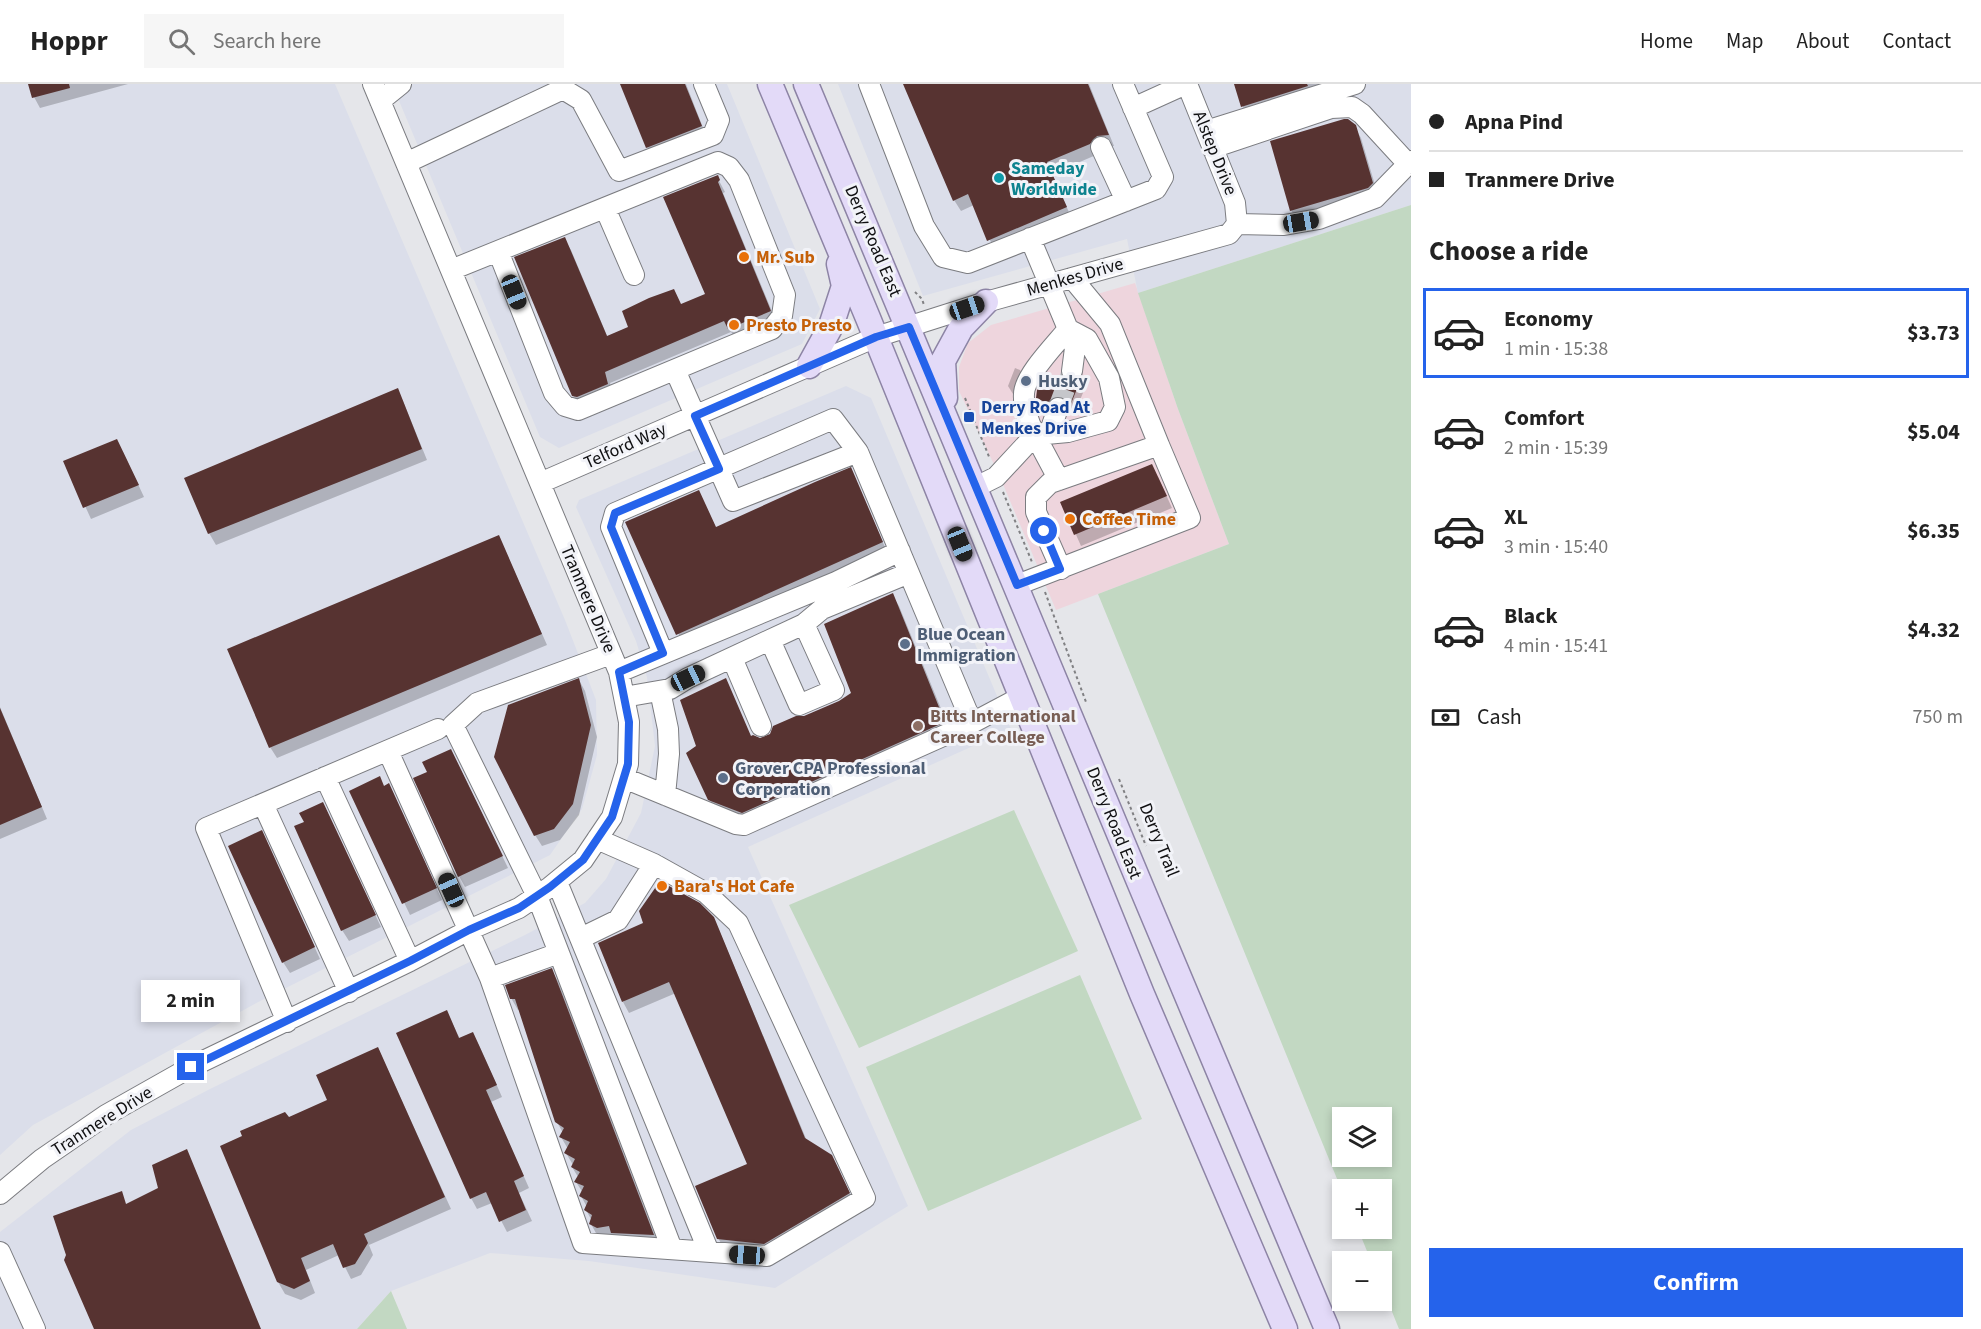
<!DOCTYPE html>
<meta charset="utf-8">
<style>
body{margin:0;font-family:"Source Sans 3",sans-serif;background:#f6f6f6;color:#222;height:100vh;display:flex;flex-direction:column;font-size:22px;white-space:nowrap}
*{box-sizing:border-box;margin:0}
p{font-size:20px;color:#767676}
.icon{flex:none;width:33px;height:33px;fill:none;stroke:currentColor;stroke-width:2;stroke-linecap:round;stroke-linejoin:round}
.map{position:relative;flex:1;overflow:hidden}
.drawer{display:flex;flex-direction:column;background:#fff;width:570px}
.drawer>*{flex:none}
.hud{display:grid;align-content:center;height:132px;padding:0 18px;background:#fff}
.controls{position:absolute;left:1332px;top:1023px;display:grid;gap:12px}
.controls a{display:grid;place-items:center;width:60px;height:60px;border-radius:0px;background:#fff;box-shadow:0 3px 9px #0003;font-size:30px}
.end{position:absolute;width:27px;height:27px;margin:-14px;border:8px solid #2563eb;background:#fff;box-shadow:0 0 0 3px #fff}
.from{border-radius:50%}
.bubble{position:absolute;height:42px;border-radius:0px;background:#fff;box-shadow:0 3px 9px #0003;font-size:20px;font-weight:700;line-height:42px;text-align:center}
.car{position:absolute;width:18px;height:36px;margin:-18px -9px;border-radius:8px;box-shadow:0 0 4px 2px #0007;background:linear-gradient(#222 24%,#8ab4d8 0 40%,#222 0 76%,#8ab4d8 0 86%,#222 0)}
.hud b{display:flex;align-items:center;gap:21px;height:57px;font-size:22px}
.hud b+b{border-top:2px solid #e0e0e0}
.hud i{width:15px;height:15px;background:#222}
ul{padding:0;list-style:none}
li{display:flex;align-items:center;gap:18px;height:90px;margin:0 12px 9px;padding:0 6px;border:3px solid transparent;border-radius:0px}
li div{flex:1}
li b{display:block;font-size:22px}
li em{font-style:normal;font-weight:700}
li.selected{border-color:#2563eb}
li>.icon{width:54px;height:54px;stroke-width:1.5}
h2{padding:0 18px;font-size:27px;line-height:72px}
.pay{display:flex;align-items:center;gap:15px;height:66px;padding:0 18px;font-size:22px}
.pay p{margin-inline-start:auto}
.action{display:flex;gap:12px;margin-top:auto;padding:12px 18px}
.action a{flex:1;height:69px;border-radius:0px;background:#2563eb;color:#fff;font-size:24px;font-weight:700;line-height:69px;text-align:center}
header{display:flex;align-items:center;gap:36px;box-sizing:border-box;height:84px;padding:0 30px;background:#fff;border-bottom:2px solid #e0e0e0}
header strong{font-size:28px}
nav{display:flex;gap:33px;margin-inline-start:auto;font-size:21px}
.search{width:420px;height:54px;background:#f6f6f6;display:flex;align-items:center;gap:15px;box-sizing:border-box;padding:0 21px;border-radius:0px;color:#767676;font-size:22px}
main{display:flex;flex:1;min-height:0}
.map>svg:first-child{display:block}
.commercial{fill:#eed5dd}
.built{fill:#dbdeea}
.green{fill:#c2d8c2;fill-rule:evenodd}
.shadow{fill:#0003}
.building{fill:#573331}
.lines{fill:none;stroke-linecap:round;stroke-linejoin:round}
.minor-tunnel{stroke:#c5c6ca;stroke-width:20;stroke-dasharray:20 10;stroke-linecap:butt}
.minor-casing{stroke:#7b7c80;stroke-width:22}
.major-casing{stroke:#8d84a5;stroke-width:27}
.path{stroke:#808083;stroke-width:2;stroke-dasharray:3 3;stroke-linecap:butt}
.minor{stroke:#fff;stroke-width:20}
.major{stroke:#e3daf8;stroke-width:24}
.route{stroke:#2563eb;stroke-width:8}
.culture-dot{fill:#0f9aa8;stroke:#f2f3f8;stroke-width:2}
.food-dot{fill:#e8710a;stroke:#f2f3f8;stroke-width:2}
.service-dot{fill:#5c6f8a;stroke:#f2f3f8;stroke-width:2}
.transit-dot{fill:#1a4fb4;stroke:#f2f3f8;stroke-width:2}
.education-dot{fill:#8d6e63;stroke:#f2f3f8;stroke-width:2}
.labels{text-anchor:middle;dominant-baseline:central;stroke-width:6;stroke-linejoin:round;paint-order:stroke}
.street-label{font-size:18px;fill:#101012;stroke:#f2f3f8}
.culture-label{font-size:18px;font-weight:bold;fill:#0d838f;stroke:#f2f3f8;text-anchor:start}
.food-label{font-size:18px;font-weight:bold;fill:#c56008;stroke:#f2f3f8;text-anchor:start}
.service-label{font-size:18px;font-weight:bold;fill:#4e5e75;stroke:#f2f3f8;text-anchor:start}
.transit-label{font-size:18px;font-weight:bold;fill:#164399;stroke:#f2f3f8;text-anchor:start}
.education-label{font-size:18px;font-weight:bold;fill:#785e54;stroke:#f2f3f8;text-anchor:start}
</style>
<header>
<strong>Hoppr</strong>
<div class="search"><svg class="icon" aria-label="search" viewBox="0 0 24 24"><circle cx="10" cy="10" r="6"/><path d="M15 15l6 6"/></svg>Search here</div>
<nav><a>Home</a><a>Map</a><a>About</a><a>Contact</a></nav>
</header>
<main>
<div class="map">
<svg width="1411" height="1245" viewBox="0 0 1411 1245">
<rect width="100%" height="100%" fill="#e5e6ea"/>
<path class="commercial" d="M 1135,199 L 1178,325 L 1229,460 L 1056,526 L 1000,393 L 959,307 L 959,283 L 968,259 L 991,241 Z"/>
<path class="built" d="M 0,0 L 335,0 L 565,536 L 596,616 L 597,671 L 582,725 L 550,771 L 262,916 L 33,1041 L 0,1071 Z
M 392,0 L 727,0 L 820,225 L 802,260 L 559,364 L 540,353 Z
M 838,0 L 1411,0 L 1411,121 L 1138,209 L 1127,155 L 923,212 Z
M 846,302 L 871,314 L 1011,645 L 748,763 L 908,1122 L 775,1204 L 589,1177 L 490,1169 L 391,1207 L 357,1245 L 0,1245 L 0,1148 L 131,1046 L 210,1005 L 525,851 L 585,819 L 606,795 L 641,729 L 655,662 L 647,593 L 636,557 L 576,423 L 579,416 Z"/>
<path class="green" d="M 1411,121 L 1411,1245 L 1399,1245 L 1382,1203 L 1382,1178 L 1371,1177 L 1358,1145 L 1382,1144 L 1382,1106 L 1342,1106 L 1342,1107 L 1098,510 L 1229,460 L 1178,325 L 1138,209 ZM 1342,1034 L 1382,1034 L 1382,1072 L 1342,1072 Z
M 1014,726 L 1078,867 L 859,964 L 789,821 Z
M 1080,891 L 1142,1035 L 928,1127 L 866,983 Z
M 391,1207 L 407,1245 L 357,1245 Z"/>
<path class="shadow" d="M 30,0 L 128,0 L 40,24 L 34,13 Z
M 621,0 L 686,0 L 707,54 L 653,74 L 647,63 Z
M 905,0 L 1089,0 L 1114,62 L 1103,63 L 1096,71 L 1052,90 L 1072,135 L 995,167 L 974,121 L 961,127 L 954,116 Z
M 1236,0 L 1355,0 L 1249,34 L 1243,23 Z
M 1354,42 L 1361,54 L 1378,111 L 1298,137 L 1291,126 Z
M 717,93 L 725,108 L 723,109 L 776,237 L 736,255 L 731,248 L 610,299 L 614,311 L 580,323 L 573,311 L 564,155 L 571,166 L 608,254 L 707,211 Z
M 1015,284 L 1020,286 L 1025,294 L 1017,312 L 1013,310 L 1008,302 Z
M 1080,297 L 1085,304 L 1075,328 L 1067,320 L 1060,320 L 1052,327 L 1042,323 L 1037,314 L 1058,302 L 1077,300 Z
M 397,306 L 403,317 L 427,376 L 216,461 L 209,449 Z
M 123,368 L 144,413 L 91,435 L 65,378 Z
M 851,385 L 888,470 L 684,562 L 627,438 L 699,408 L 716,444 Z
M 1158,393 L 1172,424 L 1081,462 L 1062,419 Z
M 504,464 L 547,561 L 277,674 L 270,663 Z
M 892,511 L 899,522 L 951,649 L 749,739 L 716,727 L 709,715 L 698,662 L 751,653 L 760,656 L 839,618 L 852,610 Z
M 579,596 L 585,607 L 597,653 L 579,731 L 560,756 L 542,762 L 535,751 Z
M 0,623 L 47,735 L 0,755 Z
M 457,678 L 508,784 L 465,803 L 459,792 L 429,689 Z
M 389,701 L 442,816 L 410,831 L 351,707 Z
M 323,720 L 381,843 L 349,857 L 342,846 L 306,738 Z
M 267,759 L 320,875 L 290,889 L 283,878 Z
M 712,833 L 719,846 L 807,1057 L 838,1084 L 855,1121 L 771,1170 L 725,1166 L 718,1154 L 749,1081 L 676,909 L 629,929 L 623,918 Z
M 551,886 L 558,897 L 659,1162 L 597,1151 L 591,1140 L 592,1137 L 586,1126 L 587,1123 L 581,1112 L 583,1109 L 576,1098 L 578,1093 L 572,1083 L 573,1081 L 566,1069 L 568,1065 L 561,1053 L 563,1049 L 557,1038 L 520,926 L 518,926 L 511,914 Z
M 447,928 L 460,955 L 473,950 L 479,961 L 502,1013 L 491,1018 L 529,1104 L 519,1109 L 532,1137 L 507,1148 L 492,1119 L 477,1125 L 471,1114 Z
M 378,964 L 451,1125 L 369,1161 L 373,1171 L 361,1191 L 351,1195 L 339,1171 L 306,1186 L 315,1209 L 301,1216 L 285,1210 L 278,1198 L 288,1034 L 329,1017 Z"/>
<path class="building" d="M 28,0 L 69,0 L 70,4 L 32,14 Z
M 620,0 L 685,0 L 702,42 L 646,64 Z
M 903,0 L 1088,0 L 1109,51 L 1097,52 L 1090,60 L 1047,78 L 1067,123 L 987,157 L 968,110 L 953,117 Z
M 1234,0 L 1307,0 L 1308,2 L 1241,23 Z
M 1344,35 L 1348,35 L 1356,41 L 1373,99 L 1368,104 L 1290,127 L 1270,57 Z
M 718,91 L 720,96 L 718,98 L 771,227 L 728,245 L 724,237 L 605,288 L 608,300 L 577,313 L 572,312 L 514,173 L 565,153 L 607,252 L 628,243 L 622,227 L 649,214 L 674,205 L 681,220 L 705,210 L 663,113 Z
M 1061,292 L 1070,299 L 1076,298 L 1081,295 L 1070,322 L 1067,316 L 1061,313 L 1055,312 L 1047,319 L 1036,314 L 1037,306 L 1044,294 L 1058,300 Z
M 398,304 L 422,365 L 208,450 L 184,394 Z
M 117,355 L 139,401 L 83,424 L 63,377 Z
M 1152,380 L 1167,412 L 1074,451 L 1060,418 Z
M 851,383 L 883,458 L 676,551 L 625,438 L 699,406 L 716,443 L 815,398 Z
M 499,451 L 542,550 L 269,664 L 227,565 Z
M 893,509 L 945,638 L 742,729 L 708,716 L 686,669 L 696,662 L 680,616 L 726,594 L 751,652 L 753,651 L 760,654 L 770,650 L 773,642 L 796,632 L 804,632 L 839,617 L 851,609 L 824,540 Z
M 579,594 L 591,641 L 573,720 L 554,745 L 534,752 L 494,673 L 508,621 Z
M 0,624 L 42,723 L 0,741 Z
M 451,665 L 503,772 L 458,793 L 413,694 L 427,688 L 422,678 Z
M 380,692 L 384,702 L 389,699 L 437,804 L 402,820 L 349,707 Z
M 323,718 L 376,831 L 341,847 L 294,742 L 304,738 L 299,729 Z
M 262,746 L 315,863 L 282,879 L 228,762 Z
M 660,797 L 700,819 L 714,833 L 805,1054 L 832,1071 L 850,1109 L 764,1160 L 717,1155 L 695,1102 L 747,1080 L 669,898 L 622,918 L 598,859 L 643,839 L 639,827 Z
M 552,884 L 654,1151 L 611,1149 L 609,1142 L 597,1144 L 589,1140 L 592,1131 L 584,1126 L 588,1117 L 579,1112 L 584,1102 L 574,1098 L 580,1088 L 571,1083 L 575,1075 L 564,1069 L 570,1058 L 559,1053 L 564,1044 L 555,1038 L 515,915 L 510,915 L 505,901 Z
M 447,926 L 459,954 L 473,948 L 497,1001 L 486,1006 L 524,1092 L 514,1097 L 526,1126 L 499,1138 L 486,1108 L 470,1115 L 396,949 Z
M 378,963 L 445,1113 L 364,1150 L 368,1159 L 355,1180 L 343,1184 L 333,1160 L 301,1174 L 310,1197 L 294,1205 L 277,1198 L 220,1062 L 242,1052 L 240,1047 L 285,1028 L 289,1033 L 327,1016 L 316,991 Z
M 187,1065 L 261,1245 L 94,1245 L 64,1176 L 66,1171 L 53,1132 L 122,1107 L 126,1120 L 158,1104 L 152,1081 Z"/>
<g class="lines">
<path class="minor-tunnel" d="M 1058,324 L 1072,287"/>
<g class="minor-casing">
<path id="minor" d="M 869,0 L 924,142 L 943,173 L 968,179 L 1156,105 L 1163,93 L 1123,0
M 1187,0 L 1235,119 L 1237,140
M 563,5 L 581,16 L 619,87 L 713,51 L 719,36 L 704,0
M 380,17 L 401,0
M 1133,24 L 1186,0
M 1206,47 L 1355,0
M 1101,63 L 1126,117
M 1212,64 L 1331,24 L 1352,23 L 1362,30 L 1408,80
M 406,79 L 563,5 L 561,0
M 605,124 L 634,191
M 1237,140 L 1284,141 L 1319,135 L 1375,114 L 1411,77
M 1030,154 L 1068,245 L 1087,255 L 1109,294 L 1115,323 L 1108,337 L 1068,348 L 1035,351 C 1029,339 1023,324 1024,310 C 1024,292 1056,260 1068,245
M 451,186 C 540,150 629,114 718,78 L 729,83 L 739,96 L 785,211 L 782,232 L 772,245 L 578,326 L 565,322 L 554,309 L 498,167
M 1072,194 L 1110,240 L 1159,361
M 1068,245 L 1075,264 L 1072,287
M 675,286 L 733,417 L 858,368 L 972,639 L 1021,613
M 1049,350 L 1058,324
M 540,399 L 876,253 L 986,218 L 1229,150 L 1237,140
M 976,403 L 996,393 L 1035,351 L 1059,396
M 1017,501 L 1190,434 L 1159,361 L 1050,399 L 1036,413 L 1036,428 L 1061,485
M 770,556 L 799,621 L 834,606 L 804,540
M 663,569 L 611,443 L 615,429 L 833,335 L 858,368
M 732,574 L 761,642
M 619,588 L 836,498 L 900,467
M 660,607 L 668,645 L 669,670 L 665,711
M 624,613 L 670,605 L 688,594 L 804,540 L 822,525 L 909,489
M 388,667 L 490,894 L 583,1159 L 767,1172 L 865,1114 L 738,839 L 706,809 L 654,780 L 597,755
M 325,693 L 410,877
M 624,694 L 736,740 L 744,741 L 972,639
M 263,720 L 349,908
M 557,798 L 709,1168
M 581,854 L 618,836 L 654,780
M 559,869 L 672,1165
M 490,894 L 559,869 L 537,812 L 453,641 L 477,619 L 611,570
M 287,938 L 206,744 L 438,645
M 0,1110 L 42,1075 L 106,1031 L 191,983 L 410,877 L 469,846 L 519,824 L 550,803 L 583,776 L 612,733 L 628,680 L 629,638 L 619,588 L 373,0
M 0,1168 L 35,1245"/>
</g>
<g class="major-casing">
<path id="major" d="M 770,0 L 868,234 L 1142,910 L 1285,1245
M 806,0 C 981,414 1151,831 1327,1245
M 809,282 L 831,242 L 844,202 L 839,180
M 945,314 L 943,277 L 961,244 L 986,218"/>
</g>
<path class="path" d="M 915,208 L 922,215 L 924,221
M 965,314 L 990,375
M 1003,408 L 1032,478
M 1045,508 L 1086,618
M 1119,695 L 1146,762"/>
<use href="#minor" class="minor"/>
<use href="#major" class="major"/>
</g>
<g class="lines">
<path class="route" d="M 191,983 L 410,877 L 469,846 L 519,824 L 550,803 L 583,776 L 612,733 L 628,680 L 629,638 L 619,588 L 663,569 L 611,443 L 615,429 L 719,385 L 695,332 L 876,253 L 909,243 L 1017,501 L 1060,485 L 1044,447"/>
</g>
<circle class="culture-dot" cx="999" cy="94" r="6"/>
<g class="food-dot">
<circle cx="744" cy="173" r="6"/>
<circle cx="734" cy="241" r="6"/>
<circle cx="1070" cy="435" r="6"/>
<circle cx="662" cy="802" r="6"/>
</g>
<g class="service-dot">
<circle cx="1026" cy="297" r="6"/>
<circle cx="905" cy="560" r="6"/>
<circle cx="723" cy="694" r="6"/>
</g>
<rect class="transit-dot" x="963" y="327" width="12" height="12" rx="3"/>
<circle class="education-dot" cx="918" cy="642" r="6"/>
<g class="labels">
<g class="street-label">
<text transform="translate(1215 69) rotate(68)">Alstep Drive</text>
<text transform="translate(873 157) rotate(67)">Derry Road East</text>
<text transform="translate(1075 193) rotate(-16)">Menkes Drive</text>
<text transform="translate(625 362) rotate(-24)">Telford Way</text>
<text transform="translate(588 515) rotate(67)">Tranmere Drive</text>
<text transform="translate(1114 739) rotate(68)">Derry Road East</text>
<text transform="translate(1159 756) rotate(68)">Derry Trail</text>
<text transform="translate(102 1037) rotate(-32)">Tranmere Drive</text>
</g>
<g class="culture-label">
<text x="1011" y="84">Sameday<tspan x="1011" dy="21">Worldwide</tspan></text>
</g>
<g class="food-label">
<text x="756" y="173">Mr. Sub</text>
<text x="746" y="241">Presto Presto</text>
<text x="1082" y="435">Coffee Time</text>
<text x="674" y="802">Bara's Hot Cafe</text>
</g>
<g class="service-label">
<text x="1038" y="297">Husky</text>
<text x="917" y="550">Blue Ocean<tspan x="917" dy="21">Immigration</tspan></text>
<text x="735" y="684">Grover CPA Professional<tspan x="735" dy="21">Corporation</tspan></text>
</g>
<g class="transit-label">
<text x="981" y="323">Derry Road At<tspan x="981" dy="21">Menkes Drive</tspan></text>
</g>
<g class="education-label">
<text x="930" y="632">Bitts International<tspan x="930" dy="21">Career College</tspan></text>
</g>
</g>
</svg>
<div class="controls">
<a><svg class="icon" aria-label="layers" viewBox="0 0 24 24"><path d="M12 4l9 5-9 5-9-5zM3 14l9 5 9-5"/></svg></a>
<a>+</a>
<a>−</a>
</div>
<i class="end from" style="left:1044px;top:447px"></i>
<i class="end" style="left:191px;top:983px"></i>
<div class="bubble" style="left:141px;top:896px;width:99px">2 min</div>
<i class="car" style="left:1301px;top:138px;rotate:81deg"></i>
<i class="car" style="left:514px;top:208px;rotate:158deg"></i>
<i class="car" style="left:967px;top:224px;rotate:71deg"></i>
<i class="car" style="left:960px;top:460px;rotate:158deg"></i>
<i class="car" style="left:688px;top:594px;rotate:65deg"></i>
<i class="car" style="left:451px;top:806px;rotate:336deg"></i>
<i class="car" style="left:747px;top:1171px;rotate:274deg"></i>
</div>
<section class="drawer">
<div class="hud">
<b><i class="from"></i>Apna Pind</b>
<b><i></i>Tranmere Drive</b>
</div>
<h2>Choose a ride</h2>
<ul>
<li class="selected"><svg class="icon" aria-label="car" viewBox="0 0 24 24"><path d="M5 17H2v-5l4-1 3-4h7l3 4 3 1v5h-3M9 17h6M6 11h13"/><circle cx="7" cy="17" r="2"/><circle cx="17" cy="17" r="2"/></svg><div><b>Economy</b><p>1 min · 15:38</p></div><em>$3.73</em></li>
<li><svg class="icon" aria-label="car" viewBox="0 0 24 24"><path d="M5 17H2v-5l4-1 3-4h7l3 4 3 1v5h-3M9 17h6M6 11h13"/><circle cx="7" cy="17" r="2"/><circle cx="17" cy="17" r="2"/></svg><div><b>Comfort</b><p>2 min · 15:39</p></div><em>$5.04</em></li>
<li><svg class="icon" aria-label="car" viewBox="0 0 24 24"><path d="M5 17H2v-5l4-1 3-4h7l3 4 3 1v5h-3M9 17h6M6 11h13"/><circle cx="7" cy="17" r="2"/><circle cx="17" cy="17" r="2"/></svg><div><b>XL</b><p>3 min · 15:40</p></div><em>$6.35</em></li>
<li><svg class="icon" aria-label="car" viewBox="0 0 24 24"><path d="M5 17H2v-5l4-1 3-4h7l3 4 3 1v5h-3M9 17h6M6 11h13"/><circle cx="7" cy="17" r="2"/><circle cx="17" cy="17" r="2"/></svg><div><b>Black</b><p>4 min · 15:41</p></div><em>$4.32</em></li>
</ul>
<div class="pay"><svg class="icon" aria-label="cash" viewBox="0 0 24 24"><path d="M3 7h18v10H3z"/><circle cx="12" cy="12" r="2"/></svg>Cash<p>750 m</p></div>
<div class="action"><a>Confirm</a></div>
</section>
</main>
